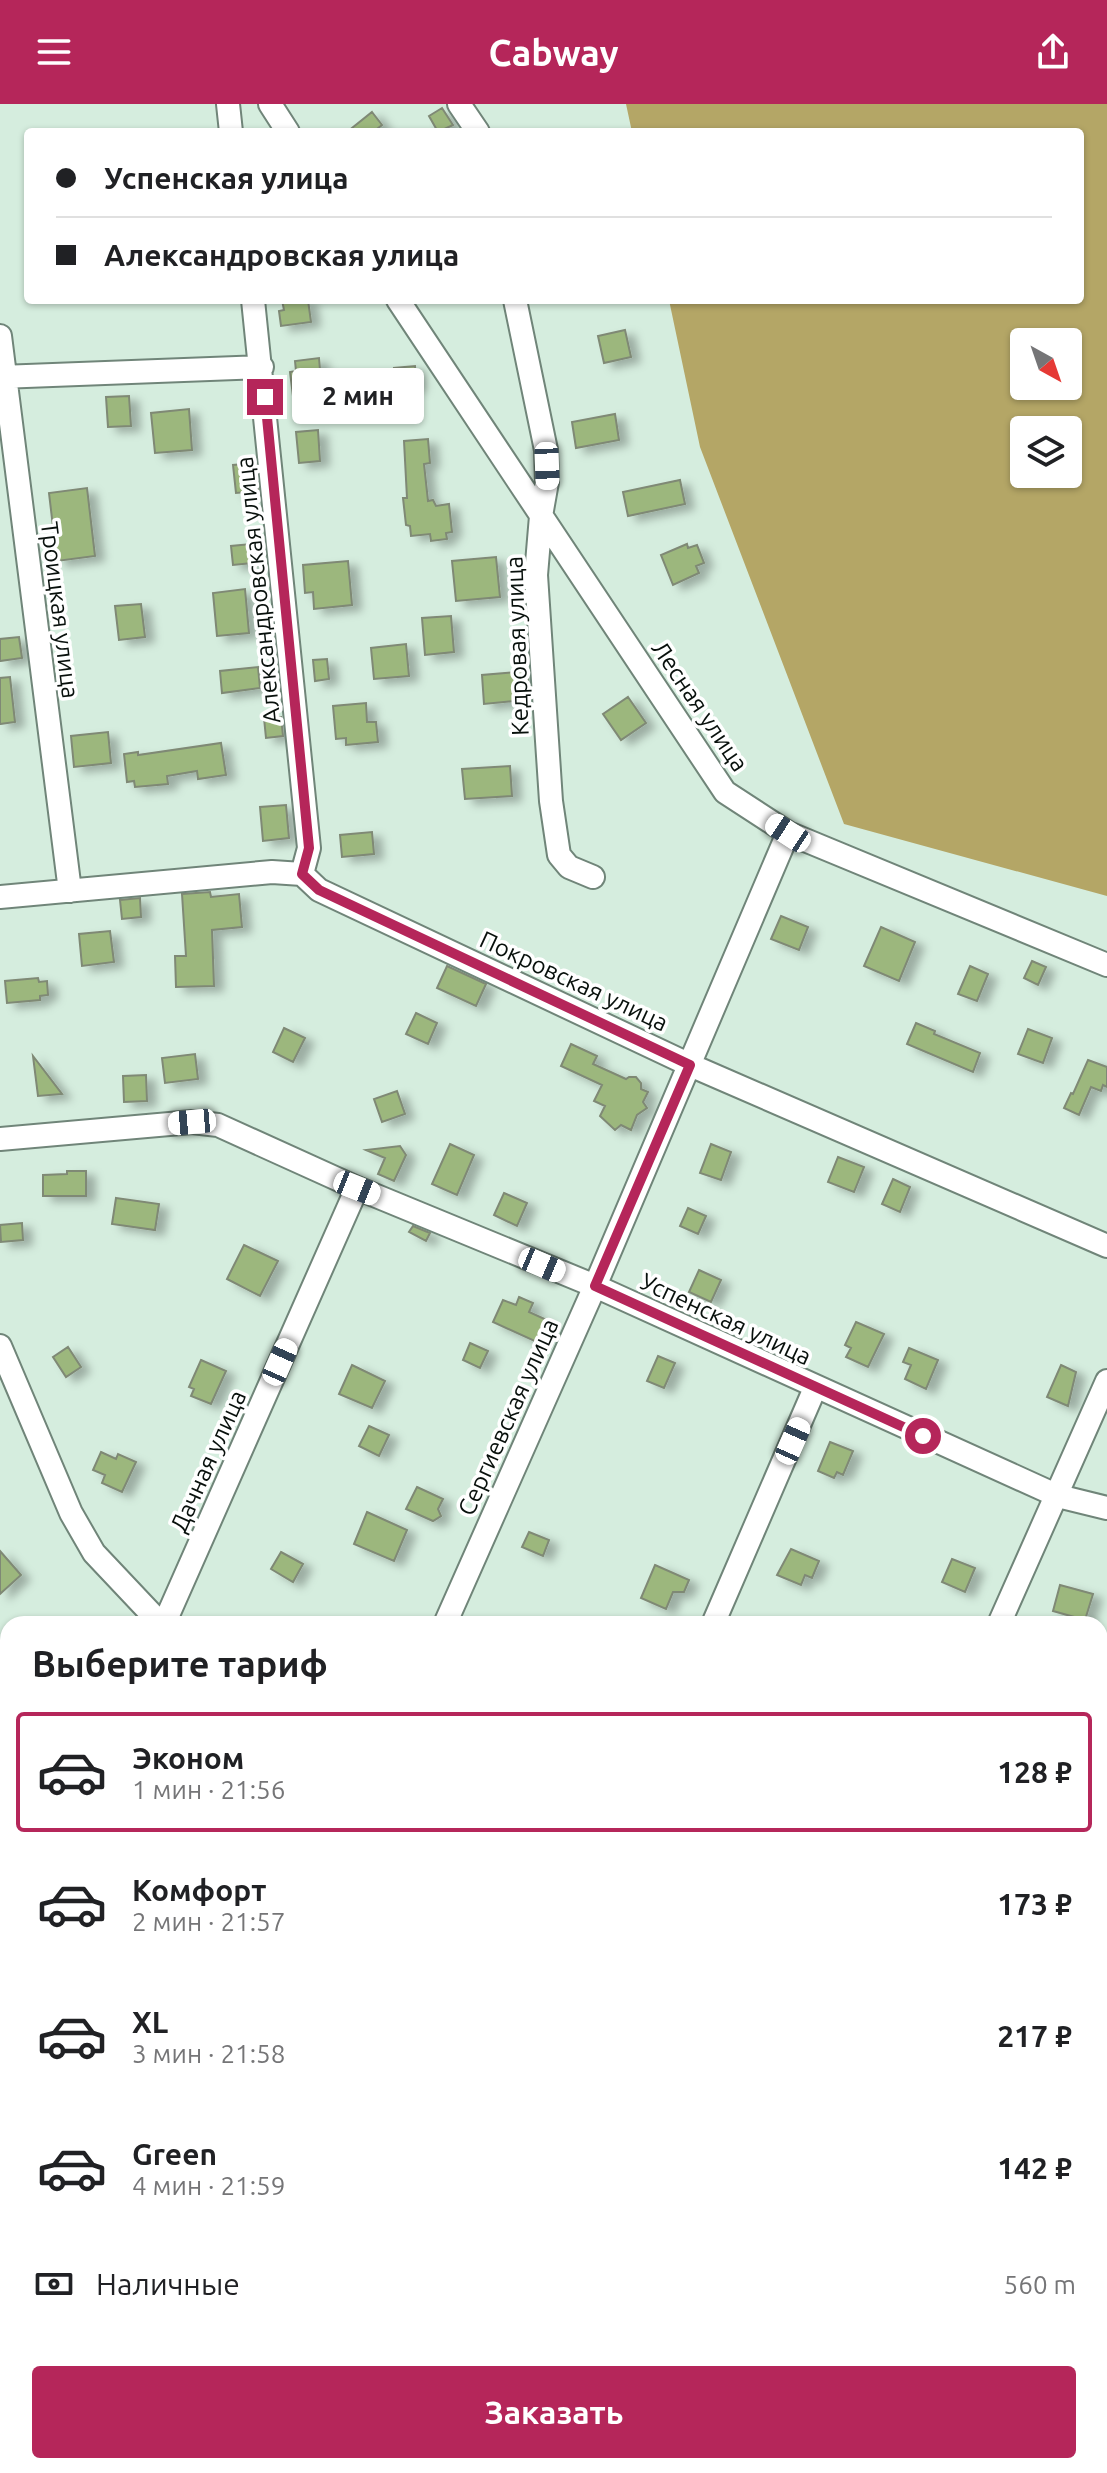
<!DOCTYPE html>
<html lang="ru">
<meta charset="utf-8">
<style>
body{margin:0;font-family:Ubuntu,sans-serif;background:#f2f2f2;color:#202124;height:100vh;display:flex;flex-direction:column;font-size:30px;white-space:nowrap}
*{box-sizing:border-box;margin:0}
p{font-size:26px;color:#757577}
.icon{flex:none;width:44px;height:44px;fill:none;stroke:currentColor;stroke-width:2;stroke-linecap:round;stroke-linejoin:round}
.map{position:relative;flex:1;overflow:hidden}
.panel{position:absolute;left:0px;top:1512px;width:1108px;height:858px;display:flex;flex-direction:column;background:#fff;border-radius:24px 24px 0 0;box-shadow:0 2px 6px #0004}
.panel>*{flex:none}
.hud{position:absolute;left:24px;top:24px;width:1060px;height:176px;border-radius:8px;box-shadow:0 2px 6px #0004;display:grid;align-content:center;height:176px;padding:0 32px;background:#fff}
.needle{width:52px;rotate:140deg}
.buttons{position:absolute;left:1010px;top:224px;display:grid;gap:16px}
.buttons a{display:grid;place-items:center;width:72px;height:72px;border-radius:8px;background:#fff;box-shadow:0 2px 6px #0004;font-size:40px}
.end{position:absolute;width:36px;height:36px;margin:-18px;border:10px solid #b5265a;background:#fff;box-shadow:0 0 0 4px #fff}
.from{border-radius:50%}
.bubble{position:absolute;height:56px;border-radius:8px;background:#fff;box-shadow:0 2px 6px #0004;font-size:26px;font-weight:700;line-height:56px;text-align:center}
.car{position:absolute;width:24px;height:48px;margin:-24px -12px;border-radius:10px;box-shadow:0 0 6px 2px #0007;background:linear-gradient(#fff 24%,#345 0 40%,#fff 0 76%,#345 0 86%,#fff 0)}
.hud b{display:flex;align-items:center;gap:28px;height:76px;font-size:30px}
.hud b+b{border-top:2px solid #e0e0e0}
.hud i{width:20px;height:20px;background:#202124}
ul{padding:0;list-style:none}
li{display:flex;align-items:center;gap:24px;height:120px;margin:0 16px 12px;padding:0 16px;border:4px solid transparent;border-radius:8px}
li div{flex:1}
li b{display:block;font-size:30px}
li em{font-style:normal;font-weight:700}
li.current{border-color:#b5265a}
li>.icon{width:72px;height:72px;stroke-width:1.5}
h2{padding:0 32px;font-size:36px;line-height:96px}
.pay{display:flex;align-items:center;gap:20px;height:88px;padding:0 32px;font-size:30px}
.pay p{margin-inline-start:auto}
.primary-button{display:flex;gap:16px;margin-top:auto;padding:16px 32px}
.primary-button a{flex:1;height:92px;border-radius:8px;background:#b5265a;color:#fff;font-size:32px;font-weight:700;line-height:92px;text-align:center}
header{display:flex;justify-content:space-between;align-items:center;height:104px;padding:0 32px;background:#b5265a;color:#fff;font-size:36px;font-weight:700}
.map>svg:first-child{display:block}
.green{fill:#c8be8e}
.forest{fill:#b4a666;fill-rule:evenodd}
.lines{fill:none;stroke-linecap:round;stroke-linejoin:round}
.stream{stroke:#74c3dd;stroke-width:5}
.building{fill:#9cb77d;stroke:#7f8975;stroke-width:2;filter:url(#shadow)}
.minor-casing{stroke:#708579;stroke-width:26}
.minor{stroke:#fff;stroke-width:22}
.route{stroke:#b5265a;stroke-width:10}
.labels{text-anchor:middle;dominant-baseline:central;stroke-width:7;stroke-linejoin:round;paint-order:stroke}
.street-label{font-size:24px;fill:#08100c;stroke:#fff}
</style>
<header><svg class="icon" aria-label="menu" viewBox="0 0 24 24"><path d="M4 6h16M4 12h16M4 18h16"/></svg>Cabway<svg class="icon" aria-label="share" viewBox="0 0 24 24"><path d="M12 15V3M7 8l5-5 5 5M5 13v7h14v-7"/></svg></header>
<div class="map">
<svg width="1107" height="2369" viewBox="0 0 1107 2369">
<defs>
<filter id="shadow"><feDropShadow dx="9" dy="5" stdDeviation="4" flood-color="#0004"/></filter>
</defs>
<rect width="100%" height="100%" fill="#d5edde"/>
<path class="green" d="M 1107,1771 L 1107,2015 L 1100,2009 L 1100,1773 Z"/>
<path class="forest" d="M 626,0 L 1107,0 L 1107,792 L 844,720 L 700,343 L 669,196 L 1080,196 L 1080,28 L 632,28 ZM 1024,238 L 1068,238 L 1068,282 L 1024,282 ZM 1068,326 L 1068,370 L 1024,370 L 1024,326 Z"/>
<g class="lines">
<path class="stream" d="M 0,1796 L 8,1808
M 1100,1883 L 1107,1881"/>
</g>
<path class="building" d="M 442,4 L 453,21 L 438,28 L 429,12 Z
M 372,8 L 382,21 L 373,28 L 347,28 Z
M 282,196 L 308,196 L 311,218 L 281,222 L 279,207 L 284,206 Z
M 625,226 L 631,253 L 604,259 L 598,232 Z
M 319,254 L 322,289 L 293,292 L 290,268 L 296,267 L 295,257 Z
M 415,262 L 417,282 L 396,284 L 394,264 Z
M 129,292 L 131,322 L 108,323 L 106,293 Z
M 189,305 L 192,346 L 155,349 L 151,309 Z
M 615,310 L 619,336 L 576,344 L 572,318 Z
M 318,326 L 320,357 L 299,359 L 296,328 Z
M 428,335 L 430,359 L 424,360 L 428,397 L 433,396 L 436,402 L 449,400 L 452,428 L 446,429 L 447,435 L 431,437 L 430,430 L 411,432 L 410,422 L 406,421 L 403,394 L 407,394 L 404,337 Z
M 256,359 L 258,387 L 236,389 L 233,361 Z
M 680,376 L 685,400 L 628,412 L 623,388 Z
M 87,384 L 95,452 L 57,457 L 49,389 Z
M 251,440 L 252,459 L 233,461 L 231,442 Z
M 687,440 L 688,444 L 697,441 L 704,459 L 696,462 L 699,469 L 673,481 L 661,451 Z
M 496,453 L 500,493 L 456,497 L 452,457 Z
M 348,457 L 352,501 L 314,505 L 313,488 L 305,489 L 303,461 Z
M 245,485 L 249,529 L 217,532 L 213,489 Z
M 141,500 L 145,533 L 119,536 L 115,502 Z
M 451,512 L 454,548 L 425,551 L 422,514 Z
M 19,533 L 22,554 L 0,557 L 0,535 Z
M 406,540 L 409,572 L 374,575 L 371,544 Z
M 327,555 L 329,575 L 315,577 L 313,556 Z
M 258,563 L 260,584 L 222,589 L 220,567 Z
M 527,567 L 529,586 L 513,587 L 514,597 L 484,600 L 482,571 Z
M 10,573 L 15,618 L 0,620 L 0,574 Z
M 628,593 L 646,619 L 621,636 L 603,610 Z
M 366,599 L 367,618 L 376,618 L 378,638 L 346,641 L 346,634 L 336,635 L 333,602 Z
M 281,613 L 283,632 L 266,634 L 264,614 Z
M 108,628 L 111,659 L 74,663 L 71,632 Z
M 221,639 L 226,671 L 198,675 L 197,667 L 167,672 L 168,680 L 135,683 L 134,677 L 127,678 L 124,650 L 138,648 L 138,651 Z
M 510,662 L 512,692 L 465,695 L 462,665 Z
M 286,701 L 289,734 L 263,737 L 260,703 Z
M 372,728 L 374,750 L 342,753 L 340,731 Z
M 210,788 L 211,793 L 239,790 L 242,823 L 212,826 L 214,882 L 176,883 L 175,852 L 186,852 L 182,790 Z
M 140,794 L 141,813 L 122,815 L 120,796 Z
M 781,812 L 808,823 L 799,846 L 771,835 Z
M 881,823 L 915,838 L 899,877 L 864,862 Z
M 110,827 L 114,858 L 82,862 L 79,830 Z
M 1032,857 L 1046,863 L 1038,881 L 1024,874 Z
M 447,862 L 486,880 L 476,902 L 437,884 Z
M 970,862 L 988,870 L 977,897 L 958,890 Z
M 38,874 L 39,878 L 47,877 L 48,891 L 40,892 L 40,896 L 7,899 L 5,877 Z
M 416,909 L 437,919 L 428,940 L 406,930 Z
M 916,919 L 935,927 L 934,930 L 980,949 L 973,968 L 907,940 Z
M 284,924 L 305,934 L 293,958 L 273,948 Z
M 1028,925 L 1052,934 L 1043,959 L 1018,950 Z
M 571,940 L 597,952 L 593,960 L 626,975 L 629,973 L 636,973 L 641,979 L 641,985 L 648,988 L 643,998 L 647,1004 L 637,1011 L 631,1026 L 621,1021 L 615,1026 L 600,1012 L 605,1002 L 594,997 L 602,981 L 561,962 Z
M 195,950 L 198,975 L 165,979 L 162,954 Z
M 33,952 L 62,990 L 38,992 Z
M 1088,956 L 1107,963 L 1107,983 L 1103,981 L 1101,987 L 1091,983 L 1079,1011 L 1064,1004 L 1071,989 L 1073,990 Z
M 146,971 L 147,997 L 124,998 L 123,972 Z
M 397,987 L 405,1010 L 382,1018 L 374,995 Z
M 450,1040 L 474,1051 L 457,1091 L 432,1080 Z
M 711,1040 L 731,1048 L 721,1076 L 700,1069 Z
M 400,1042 L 406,1051 L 394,1077 L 378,1070 L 385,1054 L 366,1046 Z
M 838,1053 L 864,1063 L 854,1088 L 828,1078 Z
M 67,1067 L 86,1067 L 86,1092 L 43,1092 L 43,1071 L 67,1070 Z
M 893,1075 L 910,1083 L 900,1108 L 882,1100 Z
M 504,1089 L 527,1099 L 517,1122 L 494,1111 Z
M 116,1094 L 159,1100 L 155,1126 L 112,1120 Z
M 688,1104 L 706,1112 L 698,1130 L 680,1122 Z
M 22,1119 L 23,1136 L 1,1138 L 0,1121 Z
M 413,1122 L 430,1129 L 426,1137 L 409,1128 Z
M 244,1141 L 278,1157 L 260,1192 L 227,1175 Z
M 699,1166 L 721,1176 L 711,1198 L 689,1188 Z
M 519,1193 L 533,1199 L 529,1208 L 549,1217 L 539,1239 L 493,1218 L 503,1196 L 516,1201 Z
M 856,1218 L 884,1230 L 868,1263 L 846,1253 L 851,1244 L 845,1241 Z
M 470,1239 L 488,1247 L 480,1264 L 463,1256 Z
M 68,1243 L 81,1263 L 66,1273 L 53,1253 Z
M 909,1244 L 938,1256 L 926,1285 L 905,1275 L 911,1261 L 903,1258 Z
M 658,1252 L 675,1259 L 664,1284 L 647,1277 Z
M 201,1256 L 226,1267 L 211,1300 L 191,1292 L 194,1285 L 189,1283 Z
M 352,1261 L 385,1277 L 372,1304 L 339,1290 Z
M 1061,1261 L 1076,1268 L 1068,1302 L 1047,1293 Z
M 369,1322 L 389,1331 L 379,1352 L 359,1342 Z
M 830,1338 L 853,1347 L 843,1371 L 837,1368 L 834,1374 L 818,1367 Z
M 101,1348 L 116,1355 L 118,1350 L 136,1358 L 122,1388 L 102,1379 L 105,1371 L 93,1366 Z
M 417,1383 L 443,1395 L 438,1405 L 441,1412 L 433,1417 L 406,1405 Z
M 367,1408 L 407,1426 L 394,1457 L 354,1440 Z
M 529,1428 L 549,1436 L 543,1452 L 522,1443 Z
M 791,1445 L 819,1457 L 812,1474 L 805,1471 L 801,1481 L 777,1471 Z
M 0,1447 L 21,1471 L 0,1490 Z
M 281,1448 L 303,1460 L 293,1478 L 271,1465 Z
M 952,1455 L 975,1464 L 965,1488 L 942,1478 Z
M 655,1461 L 689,1476 L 684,1488 L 673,1488 L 666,1505 L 641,1494 Z
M 1060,1481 L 1093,1490 L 1085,1516 L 1053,1507 Z"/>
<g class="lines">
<g class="minor-casing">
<path id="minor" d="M 228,0 L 231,28
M 270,0 L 288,28
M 459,0 L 478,28
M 253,196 L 309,744 L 302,770
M 398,196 L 725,688 L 788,729 L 1107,861
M 515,196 L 546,346 L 547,378 L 541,412 L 536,471 L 551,697 L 559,751 L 569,763 L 593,773
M 0,232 L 70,787
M 0,273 L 262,263
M 0,793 L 272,768 L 302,770 L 319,786 L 690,961 L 1107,1142
M 0,1035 L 192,1018 L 218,1021 L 357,1084 L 595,1182 L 1058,1392 L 1107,1404
M 0,1242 L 71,1409 L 94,1449 L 161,1520
M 164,1520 L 357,1084
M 445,1520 L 595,1182 L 788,729
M 713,1520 L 815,1284
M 999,1520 L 1107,1277
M 1100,1705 L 1107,1703
M 0,1714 L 8,1723
M 0,1979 L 8,1983
M 1100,2068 L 1107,2068
M 0,2203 L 8,2208
M 0,2251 L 8,2256
M 1100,2356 L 1107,2360
M 180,2362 L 192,2369
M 261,2362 L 272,2369
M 639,2362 L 650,2369
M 941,2369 L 944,2362"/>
</g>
<use href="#minor" class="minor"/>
</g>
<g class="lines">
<path class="route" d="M 265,293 L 309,744 L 302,770 L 319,786 L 690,961 L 595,1182 L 923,1332"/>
</g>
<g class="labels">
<g class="street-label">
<text transform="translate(258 486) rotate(-96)">Александровская улица</text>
<text transform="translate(60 506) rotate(83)">Троицкая улица</text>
<text transform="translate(517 542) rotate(-92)">Кедровая улица</text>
<text transform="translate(700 602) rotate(56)">Лесная улица</text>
<text transform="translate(574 877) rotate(25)">Покровская улица</text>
<text transform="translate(726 1215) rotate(25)">Успенская улица</text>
<text transform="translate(508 1313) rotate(-66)">Сергиевская улица</text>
<text transform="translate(208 1357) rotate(-66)">Дачная улица</text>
</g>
</g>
</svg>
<div class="buttons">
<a><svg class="needle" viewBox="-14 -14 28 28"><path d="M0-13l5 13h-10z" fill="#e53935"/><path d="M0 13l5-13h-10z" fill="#757577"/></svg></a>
<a><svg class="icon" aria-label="layers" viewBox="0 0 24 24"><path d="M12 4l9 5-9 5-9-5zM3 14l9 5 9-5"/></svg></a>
</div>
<i class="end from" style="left:923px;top:1332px"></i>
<i class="end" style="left:265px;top:293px"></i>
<div class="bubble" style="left:292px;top:264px;width:132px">2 мин</div>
<i class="car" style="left:547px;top:362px;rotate:178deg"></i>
<i class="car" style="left:788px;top:729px;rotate:303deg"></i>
<i class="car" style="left:192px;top:1018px;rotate:265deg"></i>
<i class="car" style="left:357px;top:1084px;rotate:112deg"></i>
<i class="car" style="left:542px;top:1161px;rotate:113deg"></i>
<i class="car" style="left:280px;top:1258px;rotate:24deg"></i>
<i class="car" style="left:793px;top:1337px;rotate:24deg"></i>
<div class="hud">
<b><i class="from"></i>Успенская улица</b>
<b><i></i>Александровская улица</b>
</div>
<section class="panel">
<h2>Выберите тариф</h2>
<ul>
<li class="current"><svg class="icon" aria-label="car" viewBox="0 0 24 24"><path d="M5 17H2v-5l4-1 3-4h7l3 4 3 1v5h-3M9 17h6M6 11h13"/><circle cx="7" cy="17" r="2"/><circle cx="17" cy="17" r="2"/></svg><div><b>Эконом</b><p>1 мин · 21:56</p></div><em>128 ₽</em></li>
<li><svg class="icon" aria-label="car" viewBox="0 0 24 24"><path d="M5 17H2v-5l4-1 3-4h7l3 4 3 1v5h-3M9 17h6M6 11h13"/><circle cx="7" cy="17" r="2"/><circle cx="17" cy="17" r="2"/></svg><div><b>Комфорт</b><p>2 мин · 21:57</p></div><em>173 ₽</em></li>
<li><svg class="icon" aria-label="car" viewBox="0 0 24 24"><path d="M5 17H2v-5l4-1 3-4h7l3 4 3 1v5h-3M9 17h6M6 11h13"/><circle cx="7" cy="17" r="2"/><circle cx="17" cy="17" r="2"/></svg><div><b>XL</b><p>3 мин · 21:58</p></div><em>217 ₽</em></li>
<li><svg class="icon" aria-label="car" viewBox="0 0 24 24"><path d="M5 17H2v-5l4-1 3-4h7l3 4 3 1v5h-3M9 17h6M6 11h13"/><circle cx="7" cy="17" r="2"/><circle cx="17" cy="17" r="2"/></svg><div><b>Green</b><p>4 мин · 21:59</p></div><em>142 ₽</em></li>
</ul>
<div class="pay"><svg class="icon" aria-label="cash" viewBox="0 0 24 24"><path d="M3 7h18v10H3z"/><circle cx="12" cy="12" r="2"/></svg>Наличные<p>560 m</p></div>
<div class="primary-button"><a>Заказать</a></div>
</section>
</div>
